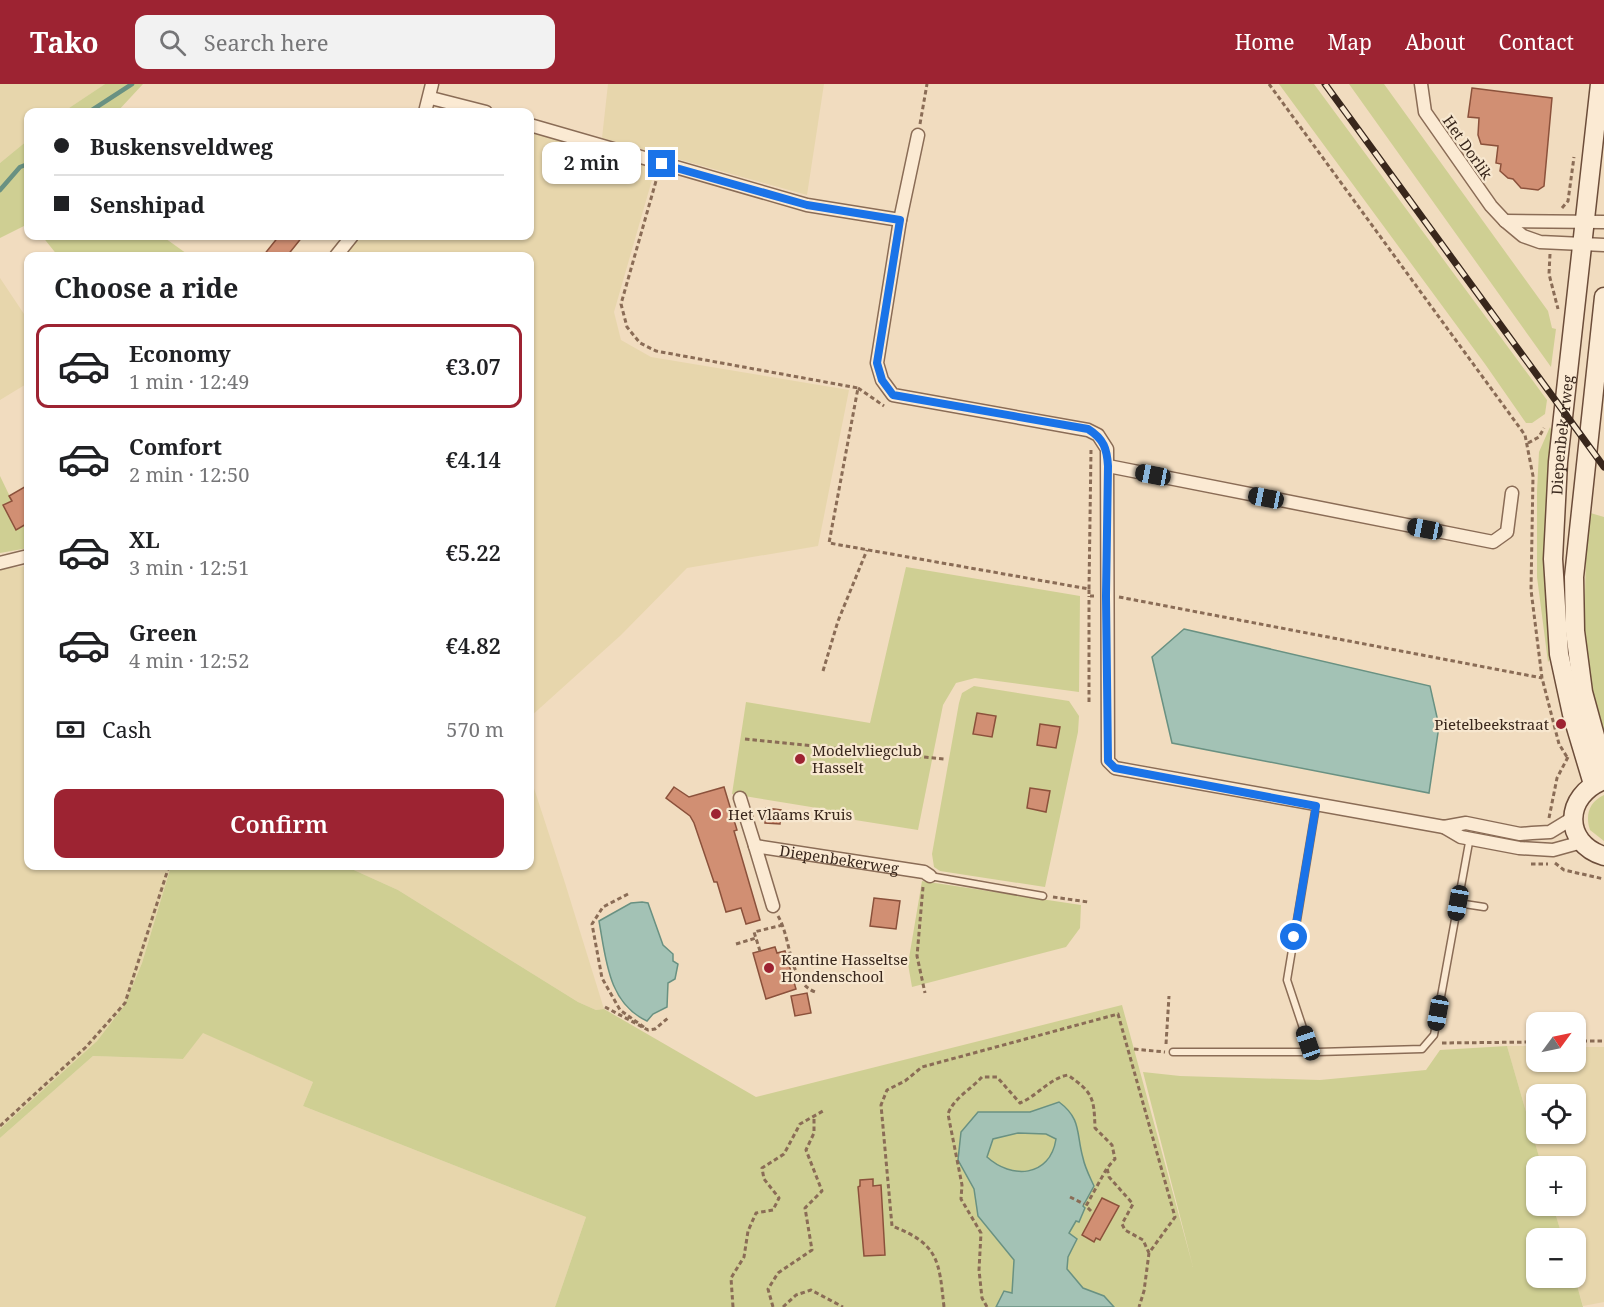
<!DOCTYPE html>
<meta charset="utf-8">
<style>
body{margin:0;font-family:"Noto Serif",serif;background:#f2f2f2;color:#202124;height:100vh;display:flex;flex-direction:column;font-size:22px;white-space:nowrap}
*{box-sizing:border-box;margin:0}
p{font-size:20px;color:#757577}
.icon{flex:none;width:33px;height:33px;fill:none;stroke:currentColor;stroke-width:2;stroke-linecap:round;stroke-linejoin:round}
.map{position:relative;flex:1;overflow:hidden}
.drawer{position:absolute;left:24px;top:168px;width:510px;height:618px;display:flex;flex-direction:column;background:#fff;border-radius:12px;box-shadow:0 2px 4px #0004}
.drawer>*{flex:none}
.banner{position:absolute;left:24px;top:24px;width:510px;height:132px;border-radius:12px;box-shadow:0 2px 4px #0004;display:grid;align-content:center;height:132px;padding:0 30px;background:#fff}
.needle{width:39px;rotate:57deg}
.tools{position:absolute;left:1526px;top:928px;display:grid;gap:12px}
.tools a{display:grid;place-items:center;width:60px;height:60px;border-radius:12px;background:#fff;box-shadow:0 2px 4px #0004;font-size:30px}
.end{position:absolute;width:27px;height:27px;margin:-14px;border:8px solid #1a73e8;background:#fff;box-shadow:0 0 0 3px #fff}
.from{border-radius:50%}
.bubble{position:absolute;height:42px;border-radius:12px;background:#fff;box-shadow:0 2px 4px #0004;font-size:20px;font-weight:600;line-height:42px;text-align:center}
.car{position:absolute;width:18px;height:36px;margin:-18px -9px;border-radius:8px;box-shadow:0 0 4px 2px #0007;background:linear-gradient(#222 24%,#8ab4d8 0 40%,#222 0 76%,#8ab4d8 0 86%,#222 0)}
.banner b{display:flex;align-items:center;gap:21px;height:57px;font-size:22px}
.banner b+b{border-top:2px solid #e0e0e0}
.banner i{width:15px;height:15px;background:#202124}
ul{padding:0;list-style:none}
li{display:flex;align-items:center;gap:18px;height:84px;margin:0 12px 9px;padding:0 18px;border:3px solid transparent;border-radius:12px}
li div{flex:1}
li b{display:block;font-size:22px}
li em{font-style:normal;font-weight:600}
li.selected{border-color:#9d2332}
li>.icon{width:54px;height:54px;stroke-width:1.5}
h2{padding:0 30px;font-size:27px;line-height:72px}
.pay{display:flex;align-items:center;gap:15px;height:66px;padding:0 30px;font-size:22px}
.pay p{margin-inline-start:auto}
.primary-button{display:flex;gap:12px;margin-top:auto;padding:12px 30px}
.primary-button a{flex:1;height:69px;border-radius:12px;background:#9d2332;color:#fff;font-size:24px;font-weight:600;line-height:69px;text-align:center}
header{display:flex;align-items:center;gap:36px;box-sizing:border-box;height:84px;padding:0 30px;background:#9d2332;color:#fff}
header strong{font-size:28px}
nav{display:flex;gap:33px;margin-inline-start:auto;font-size:21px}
.search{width:420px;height:54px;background:#f2f2f2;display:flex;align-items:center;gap:15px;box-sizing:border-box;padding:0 21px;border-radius:12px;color:#757577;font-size:22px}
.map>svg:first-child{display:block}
.farmland{fill:#e7d6ac;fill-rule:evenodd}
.green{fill:#cfcf93}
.water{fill:#a3c2b5;stroke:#699182;stroke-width:1.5;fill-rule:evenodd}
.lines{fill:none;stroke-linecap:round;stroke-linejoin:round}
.stream{stroke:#699182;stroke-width:4.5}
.building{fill:#d18f73;stroke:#8b513b;stroke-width:1.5}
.lane-casing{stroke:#8a6c56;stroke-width:9}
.street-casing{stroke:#8a6c56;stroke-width:15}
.secondary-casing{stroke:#6c4d3a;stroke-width:21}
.path{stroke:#8a6c56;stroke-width:3;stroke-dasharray:4.5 3;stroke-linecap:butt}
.lane{stroke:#fbead3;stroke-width:6}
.street{stroke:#fbead3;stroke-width:12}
.secondary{stroke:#fbead3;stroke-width:18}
.rail-casing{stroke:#39271c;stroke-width:7}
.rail{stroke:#f7e7cf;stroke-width:4.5;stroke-dasharray:14;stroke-linecap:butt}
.route{stroke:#1a73e8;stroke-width:8}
.poi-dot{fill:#9d2332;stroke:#f7e7cf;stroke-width:2}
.labels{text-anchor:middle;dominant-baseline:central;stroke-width:4.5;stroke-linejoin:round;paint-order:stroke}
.street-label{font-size:15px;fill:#39271c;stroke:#f7e7cf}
.poi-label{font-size:15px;fill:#39271c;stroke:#f7e7cf;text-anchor:start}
</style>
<header>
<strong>Tako</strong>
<div class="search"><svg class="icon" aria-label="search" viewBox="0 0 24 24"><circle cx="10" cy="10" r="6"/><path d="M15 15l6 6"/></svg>Search here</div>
<nav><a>Home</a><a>Map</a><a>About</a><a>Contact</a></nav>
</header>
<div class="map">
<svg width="1604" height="1223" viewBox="0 0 1604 1223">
<rect width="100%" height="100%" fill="#f1dcbf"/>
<path class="farmland" d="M 0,0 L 105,0 L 63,28 L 28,28 L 28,56 L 0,79 Z
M 608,0 L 824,0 L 807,111 L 602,54 Z
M 530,47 L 656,82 L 614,228 L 621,256 L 651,273 L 849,306 L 818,462 L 687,484 L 621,551 L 530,633 L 530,172 L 345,172 L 360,152 L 530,152 Z
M 0,194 L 28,236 L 28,299 L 0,316 Z
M 28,482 L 28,782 L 171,782 L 142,879 L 124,922 L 97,957 L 0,1045 L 0,485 Z
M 530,692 L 565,799 L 604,925 L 596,926 L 578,918 L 398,806 L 345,782 L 530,782 Z
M 203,948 L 313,998 L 303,1022 L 586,1133 L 555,1223 L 0,1223 L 0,1054 L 93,972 L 183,975 Z
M 1507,962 L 1536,962 L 1536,978 L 1575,978 L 1575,963 L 1604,963 L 1604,1218 L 1583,1222 L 1575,1194 L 1575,1155 L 1563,1155 L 1553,1122 L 1575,1122 L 1575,1083 L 1542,1083 ZM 1536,1011 L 1575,1011 L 1575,1050 L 1536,1050 Z"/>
<path class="green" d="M 105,0 L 143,0 L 117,28 L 63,28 Z
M 1279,0 L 1314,0 L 1547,316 L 1545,330 L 1532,339 L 1526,339 L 1485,280 Z
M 1349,0 L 1384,0 L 1548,227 L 1552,244 L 1556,245 L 1551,283 Z
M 28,56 L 28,140 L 0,154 L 0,79 Z
M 42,152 L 162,152 L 190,172 L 58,172 Z
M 1550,343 L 1556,356 L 1552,572 L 1548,578 L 1537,493 L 1537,407 L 1539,368 Z
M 0,392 L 14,421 L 28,444 L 28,464 L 0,469 Z
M 1587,428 L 1604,433 L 1604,658 L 1593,619 L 1584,553 Z
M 906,483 L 1080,512 L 1079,608 L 975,594 L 956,599 L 943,621 L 918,746 L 855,736 L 854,730 L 732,710 L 746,618 L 870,639 Z
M 974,602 L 1069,617 L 1079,632 L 1078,648 L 1045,803 L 940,787 L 934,783 L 932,770 L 959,619 L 962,609 Z
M 1604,711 L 1604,757 L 1590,746 C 1585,731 1589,718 1604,711 Z
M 171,782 L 345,782 L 398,806 L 578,918 L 596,926 L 604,925 L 756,1013 L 1122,921 L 1193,1183 L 1143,988 L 1180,992 L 1320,996 L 1426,986 L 1440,966 L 1507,962 L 1542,1083 L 1536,1083 L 1536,1122 L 1553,1122 L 1563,1155 L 1536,1155 L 1536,1194 L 1575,1194 L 1583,1223 L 555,1223 L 586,1133 L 303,1022 L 313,998 L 203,949 L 183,975 L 93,972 L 0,1054 L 0,1045 L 97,957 L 124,922 L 142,879 Z
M 922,797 L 1081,821 L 1080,844 L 1066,863 L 912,903 L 908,880 Z"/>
<path class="water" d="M 1184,545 L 1430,602 L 1439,642 L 1429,709 L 1172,659 L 1152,573 Z
M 642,818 L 648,819 L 663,861 L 673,870 L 673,877 L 678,880 L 675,895 L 668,899 L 667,923 L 653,930 L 647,937 C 608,919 606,875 599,837 L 631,819 Z
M 1059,1018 C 1082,1035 1076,1050 1083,1074 C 1085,1084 1090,1093 1094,1102 L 1083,1122 L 1085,1124 L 1079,1138 L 1076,1137 L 1069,1149 L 1077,1155 L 1068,1173 L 1067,1185 L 1083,1204 L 1104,1212 L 1114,1223 L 996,1223 L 1004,1207 L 1012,1209 L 1014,1176 L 978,1132 L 974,1105 L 958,1076 L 961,1048 L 978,1028 L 1030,1028 ZM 1018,1049 L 1046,1050 L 1056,1055 C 1050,1094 1011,1095 987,1073 L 993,1055 Z"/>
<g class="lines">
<path class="stream" d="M 89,28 L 132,0
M 0,106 L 20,83 L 28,80"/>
</g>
<path class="building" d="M 1472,4 L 1552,14 L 1544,102 L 1538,106 L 1521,104 L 1513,95 L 1508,94 L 1500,87 L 1501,80 L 1496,79 L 1498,62 L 1481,60 L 1478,51 L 1479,34 L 1468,33 Z
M 279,152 L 303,152 L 287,172 L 263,172 Z
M 28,401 L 28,439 L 16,446 L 3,421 L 12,417 L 9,412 Z
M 977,629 L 996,632 L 992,653 L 973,650 Z
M 1040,640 L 1060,643 L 1056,664 L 1037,661 Z
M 674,703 L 689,713 L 724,703 L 737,746 L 734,747 L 760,836 L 746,840 L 741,824 L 726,828 L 717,798 L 714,798 L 694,739 L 690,732 L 666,714 Z
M 1030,704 L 1050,707 L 1046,728 L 1027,724 Z
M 766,724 L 781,726 L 780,740 L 765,739 Z
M 874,814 L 900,817 L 896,845 L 870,842 Z
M 775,863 L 777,869 L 785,867 L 796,905 L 766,915 L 753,869 Z
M 807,909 L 811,929 L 795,932 L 791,912 Z
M 873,1095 L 873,1102 L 881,1101 L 885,1171 L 864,1172 L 858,1103 L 860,1102 L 860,1096 Z
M 1102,1114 L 1119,1122 L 1100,1156 L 1096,1154 L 1094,1158 L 1082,1151 Z"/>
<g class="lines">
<g class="lane-casing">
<path id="lane" d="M 1316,722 L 1287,896 L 1308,959 L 1318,968 L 1422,965 L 1434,951 L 1470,753
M 930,792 L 1043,812
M 1458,819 L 1484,823
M 1173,968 L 1317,968"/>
</g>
<g class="street-casing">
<g id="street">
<path d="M 1421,0 L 1425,28 L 1491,122 L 1505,137 L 1523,152 L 1540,158 L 1604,161"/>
<path d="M 431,14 L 486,28"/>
<path d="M 425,28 L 432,0"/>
<path d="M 530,41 L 807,121 L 900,136"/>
<path d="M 918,51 L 900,136 L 877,279 L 882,296 L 893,311 L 1088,346 L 1098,351 L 1107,365 L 1108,677 L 1115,684 L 1444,743 L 1466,739 L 1520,750 L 1532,749 L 1550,748 L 1573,734"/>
<path d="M 1505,137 L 1604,138"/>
<path d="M 336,172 L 352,152"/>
<path d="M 1108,382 L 1493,458 L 1507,448 L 1512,409"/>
<path d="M 0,479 L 28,472"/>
<path d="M 740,714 L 755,762"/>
<path d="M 1444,743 L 1461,753 L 1519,764 L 1553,766 L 1582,758"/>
<path id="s1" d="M 773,822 L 755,762 L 924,788 L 930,792"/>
</g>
</g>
<g class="secondary-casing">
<g id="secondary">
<path d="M 1604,213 L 1574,493 L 1575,547 L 1583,608 L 1604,685"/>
<path d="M 1604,696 C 1564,711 1562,759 1604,772"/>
<path id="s2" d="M 1593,700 L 1572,630 L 1559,570 L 1553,475 L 1558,378 L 1600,0"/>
</g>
</g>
<path class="path" d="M 1269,0 L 1525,351 L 1533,392 L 1531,506 L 1542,594 L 1559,660 L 1567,673
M 920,40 L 927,0
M 658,90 L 621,220 L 627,243 L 640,259 L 656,267 L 858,304 L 829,459 L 1089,505 L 1089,512 L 1094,512
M 1562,124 L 1568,117 L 1574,73
M 1550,170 L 1549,190 L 1558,225
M 858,304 L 884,322
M 1528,359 L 1539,353 L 1544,344
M 1089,505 L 1091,366
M 1119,513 L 1542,594
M 823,587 L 838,537 L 867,466
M 1089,618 L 1089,512
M 745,655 L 944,675
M 1549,734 L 1557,694 L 1568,673
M 1555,779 L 1564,786 L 1604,795
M 1531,780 L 1548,780
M 923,803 L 917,872 L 925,909
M 628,810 L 603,823 L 592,840 L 602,894 L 620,926 L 648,946
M 1053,813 L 1088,818
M 778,832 C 792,856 788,897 815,908
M 736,860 L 756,854
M 760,867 L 754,848 L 783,841
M 605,923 L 648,946 L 655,945 L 668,934
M 1575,957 L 1604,957
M 1442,959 L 1536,958
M 1166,960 L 1169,912
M 1134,965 L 1165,968
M 0,1042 L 86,963 L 125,919 L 169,782
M 1070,1113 L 1084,1120
M 1091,1127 L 1086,1122 L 1107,1084
M 733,1223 L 731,1194 L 744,1173 L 748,1147 L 756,1129 L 773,1126 L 779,1114 L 764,1095 L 762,1084 L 784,1070 L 800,1040 L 823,1027
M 773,1223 L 768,1205 L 778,1189 L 812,1166 L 805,1124 L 822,1107 L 806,1066 L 814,1049 L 814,1034
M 783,1223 L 796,1211 L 811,1206 L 843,1223
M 944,1223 C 939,1177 939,1160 892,1142 L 881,1021 L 887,1006 L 905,997 L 922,983 L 1118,930 L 1175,1133 L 1149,1169 L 1144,1207 L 1139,1223
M 987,1223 L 982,1214 L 979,1186 L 981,1149 L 961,1115 L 962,1101 L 948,1030 C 953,1015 971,1005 982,993 L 997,993 L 1020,1019 C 1037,1012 1050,994 1068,991 C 1093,1009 1094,1013 1095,1044 L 1112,1061 L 1115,1075 L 1107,1084 L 1109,1093 L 1133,1120 L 1122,1140 L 1125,1146 L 1143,1156 L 1149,1169"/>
<use href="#lane" class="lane"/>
<use href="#street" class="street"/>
<use href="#secondary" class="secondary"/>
<g class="rail-casing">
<path id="rail" d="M 1325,0 L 1604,383"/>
</g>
<use href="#rail" class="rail"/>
</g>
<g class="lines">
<path class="route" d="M 662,80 L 807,121 L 900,136 L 877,279 L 882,296 L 893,311 L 1088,345 C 1104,355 1107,365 1108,382 L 1106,512 L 1108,677 L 1115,684 L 1316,722 L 1294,853"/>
</g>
<g class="poi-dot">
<circle cx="1561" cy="640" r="6"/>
<circle cx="800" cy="675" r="6"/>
<circle cx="716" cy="730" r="6"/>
<circle cx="769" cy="884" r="6"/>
</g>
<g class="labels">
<g class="street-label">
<text transform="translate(1468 63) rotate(55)">Het Dorlik</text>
<text stroke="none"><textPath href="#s2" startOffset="354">Diepenbekerweg</textPath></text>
<text stroke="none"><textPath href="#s1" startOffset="148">Diepenbekerweg</textPath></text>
</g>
<g class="poi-label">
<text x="1549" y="640" text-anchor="end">Pietelbeekstraat</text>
<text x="812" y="666">Modelvliegclub<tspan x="812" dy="17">Hasselt</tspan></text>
<text x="728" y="730">Het Vlaams Kruis</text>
<text x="781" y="875">Kantine Hasseltse<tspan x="781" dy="17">Hondenschool</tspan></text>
</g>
</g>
</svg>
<div class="tools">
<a><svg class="needle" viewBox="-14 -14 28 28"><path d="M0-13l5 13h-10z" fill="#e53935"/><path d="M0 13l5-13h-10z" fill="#757577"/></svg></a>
<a><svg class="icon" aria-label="locate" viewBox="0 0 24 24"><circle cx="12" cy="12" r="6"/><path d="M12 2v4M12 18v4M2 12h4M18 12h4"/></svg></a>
<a>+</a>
<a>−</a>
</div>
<i class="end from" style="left:1294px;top:853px"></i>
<i class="end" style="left:662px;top:80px"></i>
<div class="bubble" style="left:542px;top:58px;width:99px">2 min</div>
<i class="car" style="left:1153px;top:391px;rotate:281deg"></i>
<i class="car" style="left:1266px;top:414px;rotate:281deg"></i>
<i class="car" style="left:1425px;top:445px;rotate:281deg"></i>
<i class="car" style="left:1458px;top:819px;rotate:190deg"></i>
<i class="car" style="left:1438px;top:929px;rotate:190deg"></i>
<i class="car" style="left:1308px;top:959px;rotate:341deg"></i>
<div class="banner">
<b><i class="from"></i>Buskensveldweg</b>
<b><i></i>Senshipad</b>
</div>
<section class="drawer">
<h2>Choose a ride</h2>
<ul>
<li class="selected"><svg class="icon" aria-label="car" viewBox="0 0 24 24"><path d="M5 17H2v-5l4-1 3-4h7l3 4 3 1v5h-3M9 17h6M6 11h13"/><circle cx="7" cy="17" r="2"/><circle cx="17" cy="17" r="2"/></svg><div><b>Economy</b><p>1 min · 12:49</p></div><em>€3.07</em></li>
<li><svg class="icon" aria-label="car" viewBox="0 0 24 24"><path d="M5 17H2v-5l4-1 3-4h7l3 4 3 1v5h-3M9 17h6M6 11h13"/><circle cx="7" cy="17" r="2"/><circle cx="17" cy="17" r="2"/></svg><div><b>Comfort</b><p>2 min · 12:50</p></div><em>€4.14</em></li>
<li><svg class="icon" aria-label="car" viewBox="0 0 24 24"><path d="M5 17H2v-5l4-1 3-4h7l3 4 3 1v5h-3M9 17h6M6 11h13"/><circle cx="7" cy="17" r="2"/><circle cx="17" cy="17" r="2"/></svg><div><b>XL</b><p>3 min · 12:51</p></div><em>€5.22</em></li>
<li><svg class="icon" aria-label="car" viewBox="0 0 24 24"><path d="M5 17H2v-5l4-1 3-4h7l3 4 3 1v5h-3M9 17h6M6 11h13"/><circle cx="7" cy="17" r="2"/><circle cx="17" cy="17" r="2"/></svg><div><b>Green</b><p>4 min · 12:52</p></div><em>€4.82</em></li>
</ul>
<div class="pay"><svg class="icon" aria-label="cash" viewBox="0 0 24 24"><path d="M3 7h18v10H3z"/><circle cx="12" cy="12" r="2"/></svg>Cash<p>570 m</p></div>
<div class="primary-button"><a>Confirm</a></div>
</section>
</div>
